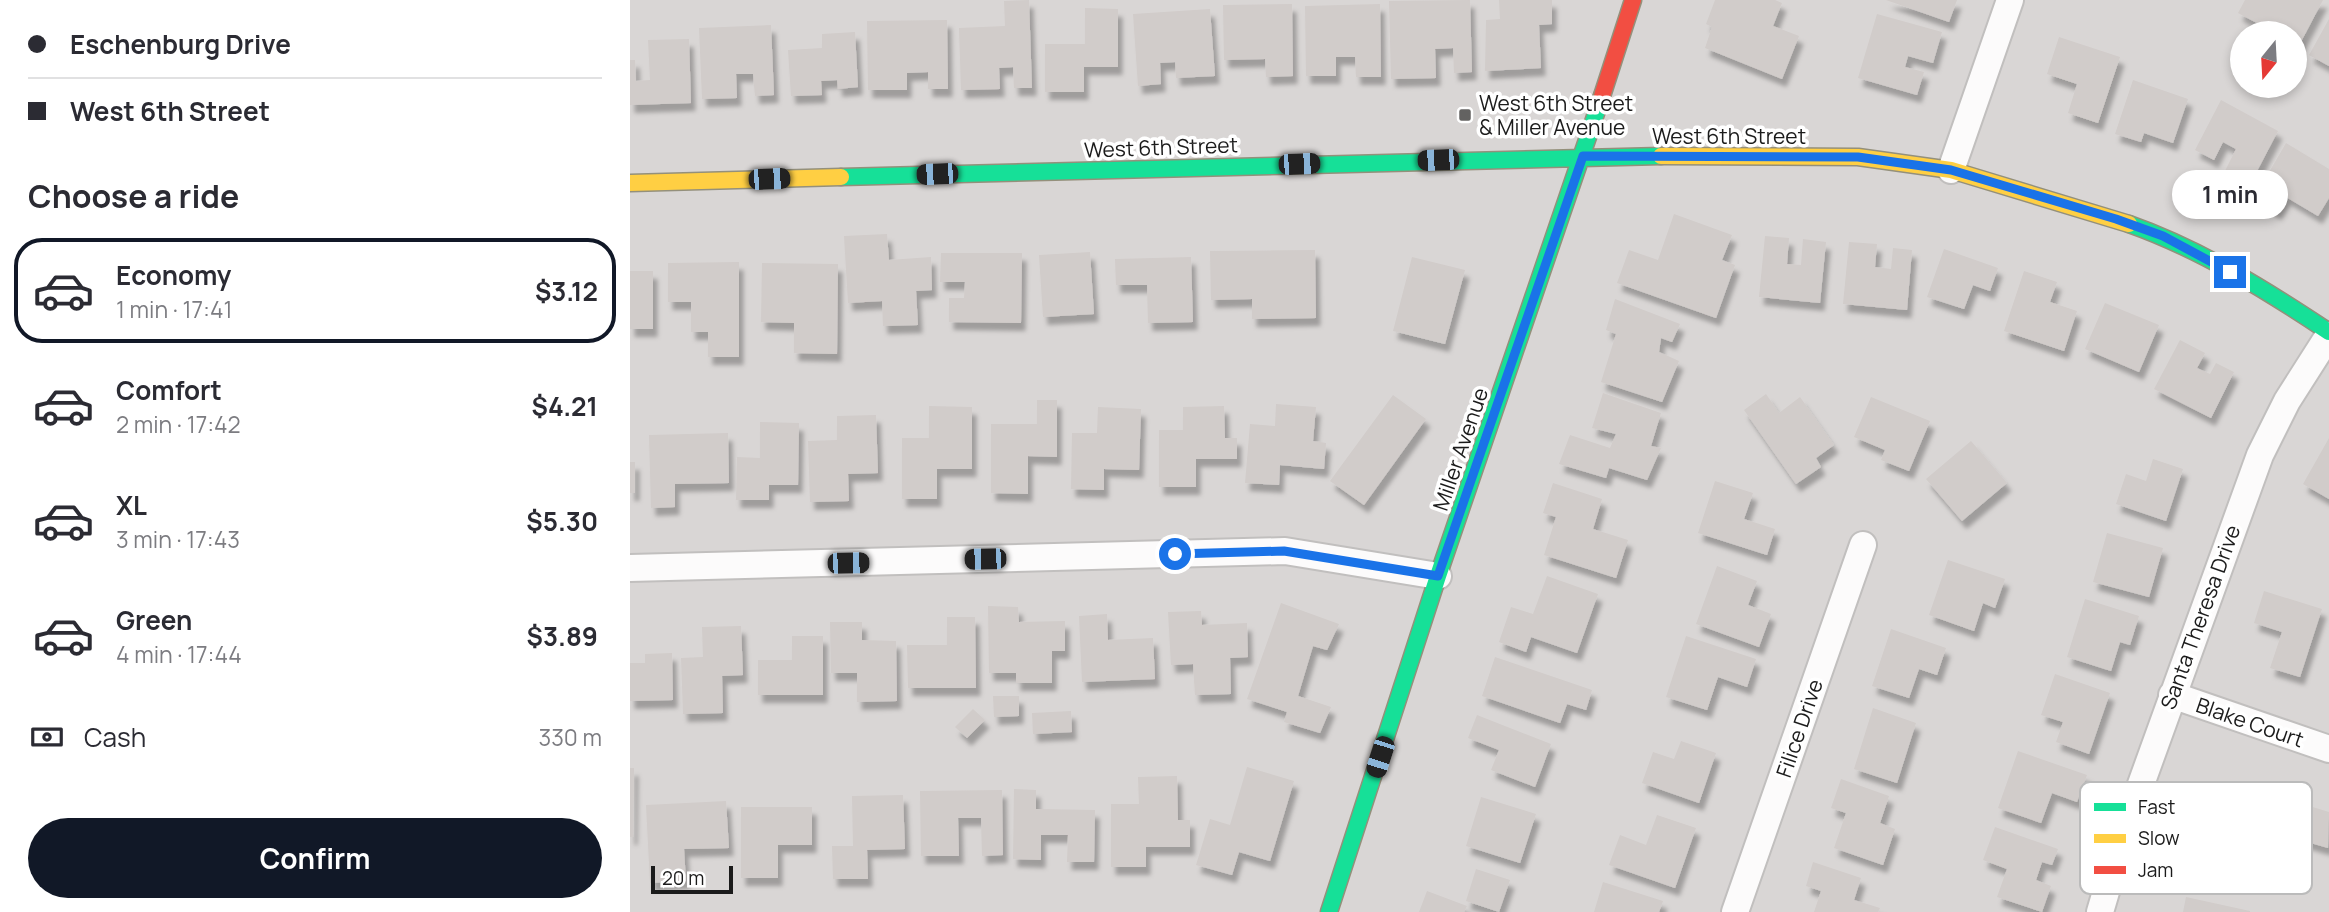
<!DOCTYPE html>
<meta charset="utf-8">
<style>
body{margin:0;font-family:Manrope,sans-serif;background:#f2f2f3;color:#2b2b33;height:100vh;display:flex;flex-direction:column;font-size:26px;white-space:nowrap}
*{box-sizing:border-box;margin:0}
p{font-size:23px;color:#7c7c81}
.icon{flex:none;width:38px;height:38px;fill:none;stroke:currentColor;stroke-width:2;stroke-linecap:round;stroke-linejoin:round}
.map{position:relative;flex:1;overflow:hidden}
.panel{display:flex;flex-direction:column;background:#fff;width:630px}
.panel>*{flex:none}
.banner{display:grid;align-content:center;height:154px;padding:0 28px;background:#fff}
.needle{width:46px;rotate:198deg}
.tools{position:absolute;left:1600px;top:21px;display:grid;gap:14px}
.tools a{display:grid;place-items:center;width:77px;height:77px;border-radius:50%;background:#fff;box-shadow:0 4px 10px #0003;font-size:35px}
.scale{position:absolute;left:21px;bottom:18px;width:82px;box-sizing:border-box;padding-left:7px;border:4px solid #1b1b1b;border-top:0;font-size:19px;line-height:24px;white-space:nowrap;color:#1b1b1b;-webkit-text-stroke:5px #fff;paint-order:stroke}
.end{position:absolute;width:32px;height:32px;margin:-16px;border:9px solid #1a73e8;background:#fff;box-shadow:0 0 0 4px #fff}
.from{border-radius:50%}
.bubble{position:absolute;height:49px;border-radius:24px;background:#fff;box-shadow:0 4px 10px #0003;font-size:23px;font-weight:700;line-height:49px;text-align:center}
.car{position:absolute;width:21px;height:42px;margin:-21px -10px;border-radius:9px;box-shadow:0 0 5px 2px #0007;background:linear-gradient(#222 24%,#8ab4d8 0 40%,#222 0 76%,#8ab4d8 0 86%,#222 0)}
.banner b{display:flex;align-items:center;gap:24px;height:66px;font-size:26px}
.banner b+b{border-top:2px solid #e1e1e2}
.banner i{width:18px;height:18px;background:#2b2b33}
ul{padding:0;list-style:none}
li{display:flex;align-items:center;gap:21px;height:105px;margin:0 14px 10px;padding:0 14px;border:4px solid transparent;border-radius:28px}
li div{flex:1}
li b{display:block;font-size:26px}
li em{font-style:normal;font-weight:700}
li.selected{border-color:#111827}
li>.icon{width:63px;height:63px;stroke-width:1.5}
h2{padding:0 28px;font-size:32px;line-height:84px}
.pay{display:flex;align-items:center;gap:18px;height:77px;padding:0 28px;font-size:26px}
.pay p{margin-inline-start:auto}
.action{display:flex;gap:14px;margin-top:auto;padding:14px 28px}
.action a{flex:1;height:80px;border-radius:42px;background:#111827;color:#fff;font-size:28px;font-weight:700;line-height:80px;text-align:center}
main{display:flex;flex:1;min-height:0}
.map>svg:first-child{display:block}
.residential{fill:#d9d6d5;fill-rule:evenodd}
.building{fill:#d1ccca;filter:url(#shadow)}
.lines{fill:none;stroke-linecap:round;stroke-linejoin:round}
.street-casing{stroke:#c1bfbe;stroke-width:30}
.fast-casing{stroke:#94907b;stroke-width:19}
.slow-casing{stroke:#94907b;stroke-width:19}
.jam-casing{stroke:#94907b;stroke-width:19}
.street{stroke:#fcfbfb;stroke-width:26}
.fast{stroke:#16e098;stroke-width:16}
.slow{stroke:#ffcf43;stroke-width:16}
.jam{stroke:#f24e42;stroke-width:16}
.route{stroke:#1a73e8;stroke-width:9}
.poi-dot{fill:#636261;stroke:#fff;stroke-width:2.5}
.labels{text-anchor:middle;dominant-baseline:central;stroke-width:7;stroke-linejoin:round;paint-order:stroke}
.poi-label{font-size:21px;fill:#1b1b1b;stroke:#fff;text-anchor:start}
.street-label{font-size:21px;fill:#1b1b1b;stroke:#fff}
.key{fill:#fff;stroke:#bbb;stroke-width:2}
.key-label{font-size:19px;fill:#1b1b1b}
</style>
<main>
<section class="panel">
<div class="banner">
<b><i class="from"></i>Eschenburg Drive</b>
<b><i></i>West 6th Street</b>
</div>
<h2>Choose a ride</h2>
<ul>
<li class="selected"><svg class="icon" aria-label="car" viewBox="0 0 24 24"><path d="M5 17H2v-5l4-1 3-4h7l3 4 3 1v5h-3M9 17h6M6 11h13"/><circle cx="7" cy="17" r="2"/><circle cx="17" cy="17" r="2"/></svg><div><b>Economy</b><p>1 min · 17:41</p></div><em>$3.12</em></li>
<li><svg class="icon" aria-label="car" viewBox="0 0 24 24"><path d="M5 17H2v-5l4-1 3-4h7l3 4 3 1v5h-3M9 17h6M6 11h13"/><circle cx="7" cy="17" r="2"/><circle cx="17" cy="17" r="2"/></svg><div><b>Comfort</b><p>2 min · 17:42</p></div><em>$4.21</em></li>
<li><svg class="icon" aria-label="car" viewBox="0 0 24 24"><path d="M5 17H2v-5l4-1 3-4h7l3 4 3 1v5h-3M9 17h6M6 11h13"/><circle cx="7" cy="17" r="2"/><circle cx="17" cy="17" r="2"/></svg><div><b>XL</b><p>3 min · 17:43</p></div><em>$5.30</em></li>
<li><svg class="icon" aria-label="car" viewBox="0 0 24 24"><path d="M5 17H2v-5l4-1 3-4h7l3 4 3 1v5h-3M9 17h6M6 11h13"/><circle cx="7" cy="17" r="2"/><circle cx="17" cy="17" r="2"/></svg><div><b>Green</b><p>4 min · 17:44</p></div><em>$3.89</em></li>
</ul>
<div class="pay"><svg class="icon" aria-label="cash" viewBox="0 0 24 24"><path d="M3 7h18v10H3z"/><circle cx="12" cy="12" r="2"/></svg>Cash<p>330 m</p></div>
<div class="action"><a>Confirm</a></div>
</section>
<div class="map">
<svg width="1699" height="912" viewBox="0 0 1699 912">
<defs>
<filter id="shadow"><feDropShadow dx="4.5" dy="8" stdDeviation="2" flood-color="#0004"/></filter>
</defs>
<rect width="100%" height="100%" fill="#eae6e3"/>
<path class="residential" d="M 0,0 L 1699,0 L 1699,912 L 0,912 ZM 1612,33 L 1664,33 L 1664,86 L 1612,86 Z"/>
<path class="building" d="M 399,0 L 402,88 L 384,88 L 383,67 L 369,68 L 370,89 L 331,90 L 329,28 L 375,26 L 374,1 Z
M 840,0 L 842,72 L 824,73 L 823,48 L 805,49 L 806,78 L 761,79 L 759,1 Z
M 869,0 L 922,0 L 922,24 L 909,25 L 911,68 L 855,71 L 856,20 L 870,19 Z
M 1085,0 L 1145,0 L 1152,3 L 1143,26 L 1169,36 L 1152,79 L 1075,48 L 1082,27 L 1076,24 Z
M 1256,0 L 1327,0 L 1319,22 Z
M 1615,0 L 1693,0 L 1664,55 L 1664,33 L 1639,33 L 1640,30 L 1608,13 Z
M 662,4 L 663,76 L 636,77 L 635,59 L 594,60 L 593,5 Z
M 750,4 L 751,77 L 726,77 L 725,57 L 706,57 L 706,76 L 676,76 L 675,6 Z
M 455,8 L 488,9 L 488,67 L 454,67 L 454,92 L 415,92 L 415,44 L 455,44 Z
M 580,9 L 585,76 L 546,78 L 545,62 L 530,63 L 531,84 L 508,86 L 503,14 Z
M 1247,14 L 1312,32 L 1303,63 L 1278,56 L 1275,67 L 1294,72 L 1287,95 L 1228,78 Z
M 1699,19 L 1699,66 L 1679,55 Z
M 317,20 L 318,89 L 298,89 L 298,72 L 277,73 L 277,90 L 238,90 L 237,21 Z
M 141,25 L 144,95 L 125,96 L 123,74 L 106,74 L 107,98 L 72,99 L 69,28 Z
M 225,32 L 228,87 L 208,89 L 207,80 L 191,81 L 192,95 L 161,96 L 158,50 L 192,48 L 192,34 Z
M 1429,37 L 1490,57 L 1468,123 L 1438,113 L 1447,84 L 1417,74 Z
M 59,39 L 61,103 L 0,105 L 0,60 L 5,60 L 6,81 L 20,80 L 18,40 Z
M 1503,80 L 1558,99 L 1543,143 L 1514,133 L 1511,142 L 1485,134 Z
M 1591,100 L 1648,131 L 1614,196 L 1589,183 L 1606,149 L 1593,142 L 1584,160 L 1565,150 Z
M 1656,143 L 1699,169 L 1699,198 L 1688,216 L 1656,197 L 1647,212 L 1624,198 Z
M 1044,214 L 1102,235 L 1092,260 L 1105,265 L 1086,318 L 987,283 L 999,250 L 1028,260 Z
M 257,234 L 259,260 L 301,257 L 302,290 L 286,291 L 288,325 L 253,326 L 252,301 L 218,303 L 214,236 Z
M 1135,236 L 1159,238 L 1157,264 L 1171,265 L 1173,239 L 1196,242 L 1190,303 L 1129,297 Z
M 1219,242 L 1247,244 L 1245,267 L 1261,269 L 1263,248 L 1282,250 L 1277,310 L 1213,304 Z
M 1314,249 L 1368,268 L 1360,291 L 1343,285 L 1334,309 L 1297,297 Z
M 685,250 L 686,318 L 622,319 L 622,299 L 581,300 L 580,251 Z
M 460,252 L 464,314 L 413,317 L 409,255 Z
M 311,253 L 392,253 L 391,323 L 319,322 L 319,298 L 334,298 L 335,282 L 310,282 Z
M 561,257 L 563,322 L 518,323 L 517,285 L 486,285 L 485,259 Z
M 782,257 L 835,270 L 815,344 L 763,331 Z
M 109,262 L 109,357 L 78,357 L 78,332 L 61,332 L 61,302 L 38,302 L 38,263 Z
M 132,263 L 208,264 L 207,354 L 164,353 L 164,323 L 131,322 Z
M 0,271 L 23,271 L 23,329 L 0,329 Z
M 1394,271 L 1427,282 L 1420,302 L 1447,311 L 1434,351 L 1374,331 Z
M 985,299 L 1050,324 L 1042,342 L 1031,338 L 1029,352 L 1049,361 L 1032,402 L 971,382 L 986,334 L 976,330 Z
M 1475,303 L 1529,325 L 1509,372 L 1455,349 Z
M 1550,340 L 1575,353 L 1567,368 L 1580,374 L 1586,363 L 1604,372 L 1581,418 L 1524,389 Z
M 973,393 L 1031,413 L 1021,446 L 1031,448 L 1017,480 L 979,468 L 976,478 L 929,464 L 940,435 L 980,448 L 986,434 L 962,428 Z
M 1136,394 L 1149,413 L 1170,397 L 1204,445 L 1186,458 L 1191,467 L 1166,484 L 1114,410 Z
M 763,395 L 796,419 L 734,505 L 700,481 Z
M 1241,397 L 1300,421 L 1279,471 L 1251,460 L 1255,450 L 1224,437 Z
M 407,400 L 427,400 L 427,457 L 398,456 L 398,494 L 361,493 L 361,424 L 407,424 Z
M 646,404 L 686,407 L 683,441 L 696,443 L 694,469 L 650,465 L 649,485 L 615,483 L 620,424 L 645,426 Z
M 299,406 L 342,407 L 342,469 L 307,469 L 307,499 L 272,499 L 272,438 L 299,438 Z
M 594,406 L 595,438 L 607,438 L 607,459 L 566,459 L 566,487 L 529,487 L 529,430 L 553,430 L 553,407 Z
M 468,407 L 511,409 L 509,470 L 474,469 L 474,490 L 441,489 L 442,433 L 467,433 Z
M 246,415 L 248,473 L 218,474 L 219,501 L 180,502 L 178,441 L 207,440 L 207,416 Z
M 130,422 L 169,423 L 168,485 L 139,485 L 139,500 L 106,500 L 107,457 L 130,458 Z
M 98,433 L 99,483 L 45,484 L 45,507 L 21,508 L 19,435 Z
M 1699,438 L 1699,499 L 1673,484 Z
M 1341,441 L 1377,483 L 1332,521 L 1296,479 Z
M 1523,459 L 1553,469 L 1536,521 L 1486,504 L 1496,474 L 1516,481 Z
M 0,462 L 5,462 L 5,493 L 0,493 Z
M 1085,481 L 1123,493 L 1114,519 L 1145,529 L 1137,555 L 1068,533 Z
M 923,483 L 972,499 L 963,529 L 998,540 L 986,578 L 914,555 L 926,517 L 913,513 Z
M 1477,533 L 1533,548 L 1519,597 L 1463,582 Z
M 1318,560 L 1375,579 L 1365,608 L 1353,603 L 1344,631 L 1299,615 Z
M 1087,566 L 1127,581 L 1118,605 L 1141,614 L 1129,647 L 1066,624 Z
M 917,576 L 968,594 L 947,653 L 901,637 L 896,652 L 869,642 L 881,607 L 903,614 Z
M 1634,591 L 1692,609 L 1670,677 L 1640,668 L 1652,632 L 1624,623 Z
M 1455,599 L 1509,616 L 1500,645 L 1490,642 L 1481,671 L 1437,657 Z
M 651,603 L 709,624 L 697,650 L 683,646 L 668,696 L 701,707 L 690,733 L 654,722 L 657,712 L 617,699 Z
M 358,606 L 388,607 L 389,622 L 435,621 L 435,651 L 422,651 L 422,683 L 386,683 L 386,673 L 359,673 Z
M 571,611 L 572,625 L 617,623 L 618,657 L 600,658 L 601,694 L 565,695 L 563,664 L 541,665 L 538,612 Z
M 477,614 L 478,640 L 523,638 L 525,679 L 452,682 L 449,616 Z
M 317,617 L 345,617 L 346,688 L 278,688 L 277,645 L 317,645 Z
M 200,622 L 232,622 L 232,640 L 266,641 L 267,701 L 227,702 L 227,673 L 201,673 Z
M 111,626 L 113,675 L 92,676 L 93,713 L 53,714 L 51,658 L 73,657 L 72,627 Z
M 1261,629 L 1316,648 L 1307,675 L 1289,669 L 1279,698 L 1242,686 Z
M 162,636 L 193,636 L 193,695 L 128,695 L 128,660 L 162,660 Z
M 1056,636 L 1126,659 L 1117,687 L 1088,677 L 1077,710 L 1036,697 Z
M 42,653 L 43,700 L 0,701 L 0,663 L 15,663 L 15,654 Z
M 865,657 L 962,690 L 956,710 L 937,704 L 930,723 L 852,696 Z
M 1425,674 L 1480,693 L 1459,754 L 1426,742 L 1433,722 L 1411,715 Z
M 363,696 L 389,696 L 389,716 L 364,717 Z
M 1243,708 L 1286,723 L 1267,783 L 1224,769 Z
M 343,709 L 355,720 L 337,738 L 325,727 Z
M 441,711 L 442,732 L 403,734 L 402,713 Z
M 847,715 L 921,744 L 905,787 L 861,770 L 869,750 L 838,738 Z
M 1051,741 L 1086,753 L 1069,803 L 1012,783 L 1023,752 L 1044,759 Z
M 1388,751 L 1457,775 L 1447,802 L 1422,793 L 1411,823 L 1368,808 Z
M 617,767 L 664,781 L 640,861 L 609,852 L 602,875 L 566,865 L 580,819 L 600,825 Z
M 0,768 L 4,768 L 3,837 L 0,837 Z
M 547,776 L 548,820 L 560,820 L 560,847 L 516,847 L 516,867 L 481,867 L 481,804 L 509,804 L 508,777 Z
M 1211,779 L 1259,796 L 1250,823 L 1265,829 L 1253,865 L 1204,848 L 1216,813 L 1201,808 Z
M 384,789 L 406,790 L 406,809 L 465,810 L 464,862 L 437,862 L 438,835 L 411,835 L 411,860 L 383,859 Z
M 372,790 L 373,855 L 352,856 L 351,818 L 328,818 L 329,856 L 291,856 L 290,791 Z
M 273,795 L 275,849 L 237,850 L 238,879 L 203,879 L 202,846 L 223,846 L 222,796 Z
M 851,797 L 906,814 L 890,863 L 836,846 Z
M 1650,797 L 1699,812 L 1698,848 L 1674,841 L 1667,862 L 1633,851 Z
M 96,801 L 99,848 L 54,849 L 56,881 L 20,883 L 16,805 Z
M 111,807 L 182,807 L 182,845 L 148,845 L 148,878 L 111,878 Z
M 1027,815 L 1066,828 L 1045,888 L 979,865 L 990,835 L 1016,845 Z
M 1365,827 L 1428,849 L 1422,865 L 1412,862 L 1406,880 L 1421,886 L 1412,912 L 1367,897 L 1377,869 L 1353,860 Z
M 1183,862 L 1231,878 L 1224,900 L 1250,908 L 1248,912 L 1184,912 L 1191,891 L 1176,886 Z
M 846,869 L 880,880 L 869,912 L 836,901 Z
M 973,882 L 1033,901 L 1029,912 L 964,912 Z
M 797,891 L 837,906 L 834,912 L 789,912 Z
M 1556,897 L 1620,911 L 1620,912 L 1553,912 Z"/>
<g class="lines">
<g class="street-casing">
<path id="street" d="M 1321,170 L 1380,0
M 0,568 L 655,551 L 808,576
M 1542,695 L 1699,749
M 1105,912 L 1233,545
M 1470,912 L 1493,834 L 1630,455 L 1657,401 L 1699,335"/>
</g>
<g class="fast-casing">
<path id="fast" d="M 211,177 L 1031,156
M 1499,224 C 1570,249 1636,290 1699,332
M 699,912 L 808,576 L 972,96"/>
</g>
<g class="slow-casing">
<path id="slow" d="M 1031,156 L 1228,157 L 1321,170 L 1499,224
M 0,183 L 211,177"/>
</g>
<g class="jam-casing">
<path id="jam" d="M 972,96 L 1003,0"/>
</g>
<use href="#street" class="street"/>
<use href="#fast" class="fast"/>
<use href="#slow" class="slow"/>
<use href="#jam" class="jam"/>
</g>
<g class="lines">
<path class="route" d="M 545,554 L 654,551 L 808,576 L 953,156 L 1228,157 L 1321,170 L 1486,219 L 1533,236 L 1600,272"/>
</g>
<rect class="poi-dot" x="828" y="108" width="14" height="14" rx="3.5"/>
<g class="labels">
<g class="poi-label">
<text x="849" y="103">West 6th Street<tspan x="849" dy="24">&amp; Miller Avenue</tspan></text>
</g>
<g class="street-label">
<text x="1099" y="136">West 6th Street</text>
<text transform="translate(531 147) rotate(-2)">West 6th Street</text>
<text transform="translate(830 449) rotate(-71)">Miller Avenue</text>
<text transform="translate(1570 617) rotate(-70)">Santa Theresa Drive</text>
<text transform="translate(1620 722) rotate(19)">Blake Court</text>
<text transform="translate(1169 728) rotate(-71)">Filice Drive</text>
</g>
</g>
<rect x="1450" y="782" width="232" height="112" rx="10" class="key"/>
<rect x="1464" y="803" width="32" height="8" fill="#16e098"/>
<rect x="1464" y="834" width="32" height="9" fill="#ffcf43"/>
<rect x="1464" y="866" width="32" height="8" fill="#f24e42"/>
<g class="key-label">
<text x="1508" y="814">Fast</text>
<text x="1508" y="845">Slow</text>
<text x="1508" y="877">Jam</text>
</g>
</svg>
<div class="tools">
<a><svg class="needle" viewBox="-14 -14 28 28"><path d="M0-13l5 13h-10z" fill="#e53935"/><path d="M0 13l5-13h-10z" fill="#7c7c81"/></svg></a>
</div>
<div class="scale">20 m</div>
<i class="end from" style="left:545px;top:554px"></i>
<i class="end" style="left:1600px;top:272px"></i>
<div class="bubble" style="left:1542px;top:170px;width:116px">1 min</div>
<i class="car" style="left:808px;top:160px;rotate:268deg"></i>
<i class="car" style="left:669px;top:164px;rotate:88deg"></i>
<i class="car" style="left:307px;top:174px;rotate:268deg"></i>
<i class="car" style="left:139px;top:179px;rotate:88deg"></i>
<i class="car" style="left:355px;top:559px;rotate:269deg"></i>
<i class="car" style="left:218px;top:563px;rotate:89deg"></i>
<i class="car" style="left:750px;top:757px;rotate:198deg"></i>
</div>
</main>
